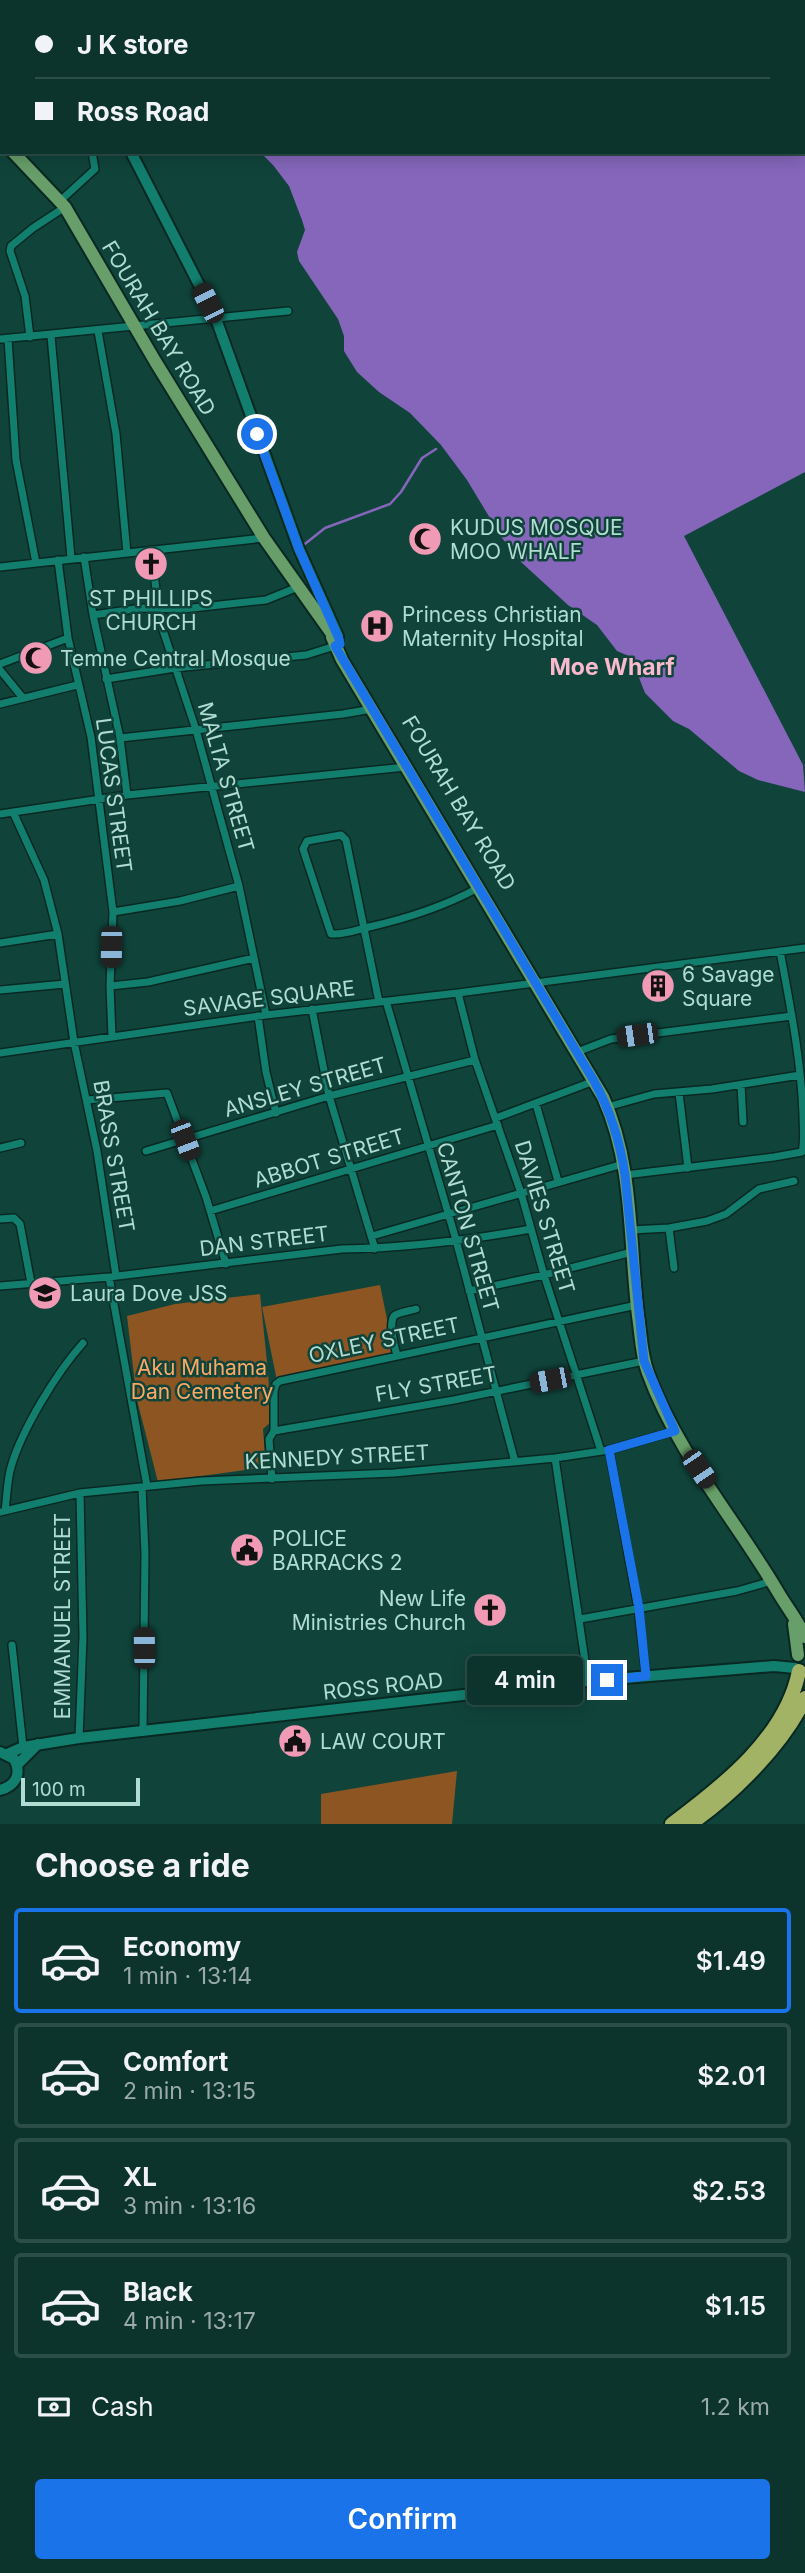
<!DOCTYPE html>
<meta charset="utf-8">
<style>
body{margin:0;font-family:Inter,sans-serif;background:#1a3f38;color:#f1f3f6;height:100vh;display:flex;flex-direction:column;font-size:26px;white-space:nowrap}
*{box-sizing:border-box;margin:0}
p{font-size:23px;color:#9aaaa9}
.icon{flex:none;width:38px;height:38px;fill:none;stroke:currentColor;stroke-width:2;stroke-linecap:round;stroke-linejoin:round}
.map{position:relative;height:1824px;overflow:hidden}
.side{display:flex;flex-direction:column;background:#0c332c;flex:1}
.side>*{flex:none}
.guide{position:absolute;left:0px;top:0px;width:805px;height:154px;box-shadow:0 4px 18px #0003,0 0 0 2px #2c4e48;display:grid;align-content:center;height:154px;padding:0 35px;background:#0c332c}
.scale{position:absolute;left:21px;bottom:18px;width:119px;box-sizing:border-box;padding-left:7px;border:4px solid #b1dcd2;border-top:0;font-size:19px;line-height:24px;white-space:nowrap;color:#b1dcd2;-webkit-text-stroke:5px #10443b;paint-order:stroke}
.end{position:absolute;width:32px;height:32px;margin:-16px;border:9px solid #1a73e8;background:#fff;box-shadow:0 0 0 4px #fff}
.from{border-radius:50%}
.bubble{position:absolute;height:49px;border-radius:7px;background:#0c332c;box-shadow:0 4px 18px #0003,0 0 0 2px #2c4e48;font-size:23px;font-weight:600;line-height:49px;text-align:center}
.car{position:absolute;width:21px;height:42px;margin:-21px -10px;border-radius:9px;box-shadow:0 0 5px 2px #0007;background:linear-gradient(#222 24%,#8ab4d8 0 40%,#222 0 76%,#8ab4d8 0 86%,#222 0)}
.guide b{display:flex;align-items:center;gap:24px;height:66px;font-size:26px}
.guide b+b{border-top:2px solid #2c4e48}
.guide i{width:18px;height:18px;background:#f1f3f6}
ul{padding:0;list-style:none}
li{display:flex;align-items:center;gap:21px;height:105px;margin:0 14px 10px;padding:0 21px;border:4px solid #2c4e48;border-radius:7px}
li div{flex:1}
li b{display:block;font-size:26px}
li em{font-style:normal;font-weight:600}
li.selected{border-color:#1a73e8}
li>.icon{width:63px;height:63px;stroke-width:1.5}
h2{padding:0 35px;font-size:32px;line-height:84px}
.pay{display:flex;align-items:center;gap:18px;height:77px;padding:0 35px;font-size:26px}
.pay p{margin-inline-start:auto}
.cta{display:flex;gap:14px;margin-top:auto;padding:14px 35px}
.cta a{flex:1;height:80px;border-radius:7px;background:#1a73e8;color:#fff;font-size:28px;font-weight:600;line-height:80px;text-align:center}
.map>svg:first-child{display:block}
.green{fill:#8d5522}
.water{fill:#8566bb}
.lines{fill:none;stroke-linecap:round;stroke-linejoin:round}
.stream{stroke:#8566bb;stroke-width:2.5}
.street-casing{stroke:#092822;stroke-width:10}
.secondary-casing{stroke:#092822;stroke-width:14}
.primary-casing{stroke:#092822;stroke-width:16}
.highway-casing{stroke:#092822;stroke-width:18}
.street{stroke:#127e6e;stroke-width:7}
.secondary{stroke:#127e6e;stroke-width:10}
.primary{stroke:#689e69;stroke-width:12}
.highway{stroke:#a2b365;stroke-width:14}
.route{stroke:#1a73e8;stroke-width:9}
.labels{text-anchor:middle;dominant-baseline:central;stroke-width:5;stroke-linejoin:round;paint-order:stroke}
.street-label{font-size:21px;fill:#b1dcd2;stroke:#10443b}
.poi-label{font-size:21px;fill:#b1dcd2;stroke:#10443b;text-anchor:start}
.park-label{font-size:21px;fill:#fba964;stroke:#10443b}
.neighbourhood-label{font-size:23px;font-weight:bold;fill:#fbb9cd;stroke:#10443b}
</style>
<div class="map">
<svg width="805" height="1824" viewBox="0 0 805 1824">
<rect width="100%" height="100%" fill="#10443b"/>
<path class="green" d="M 380,1285 L 395,1358 L 277,1381 L 262,1307 Z
M 260,1294 L 268,1372 L 271,1422 L 263,1429 L 266,1467 L 158,1482 L 137,1400 L 127,1316 L 175,1304 Z
M 457,1771 L 452,1824 L 321,1824 L 321,1794 Z"/>
<path class="water" d="M 210,0 L 805,0 L 805,472 L 684,536 L 803,765 L 805,792 L 758,780 L 739,771 L 689,729 L 673,721 L 645,693 L 631,657 L 617,651 L 597,625 L 568,605 L 521,562 L 502,538 L 467,480 L 441,445 L 410,413 L 379,392 L 357,372 L 344,351 L 344,336 L 338,319 L 299,261 L 297,252 L 305,230 L 302,220 L 289,186 L 273,165 L 260,152 L 803,152 L 803,2 Z"/>
<g class="lines">
<path class="stream" d="M 301,547 L 325,528 L 390,504 L 401,492 L 422,458 L 436,449"/>
<g class="street-casing">
<path id="street" d="M 29,0 L 29,2
M 0,87 L 2,86
M 60,201 L 95,169 L 92,152
M 98,331 L 116,434 L 127,553
M 51,336 L 71,558
M 30,337 L 25,296 L 10,251 L 11,246 L 33,228 L 65,207
M 0,339 L 288,311
M 8,339 L 16,460 L 36,563
M 151,550 L 160,621 L 196,730 L 239,886 L 266,1015
M 84,557 L 93,615 L 120,738 L 127,795
M 58,560 L 68,638 L 91,737 L 113,912 L 110,986 L 112,1037
M 0,567 L 264,538
M 93,615 L 142,608 L 183,609 L 266,600 L 298,587
M 0,664 L 68,638
M 0,670 L 23,698
M 106,679 L 175,668 L 306,655 L 335,646
M 0,704 L 77,685
M 120,738 L 343,714 L 372,709
M 13,812 L 44,880 L 58,934 L 74,1042 L 97,1151 L 116,1276
M 0,814 L 127,795 L 406,767
M 113,912 L 180,901 L 239,886
M 0,943 L 58,934
M 110,986 L 148,982 L 254,958
M 0,990 L 65,984
M 458,993 L 475,1060 L 521,1193 L 544,1275 L 601,1451
M 386,1001 L 456,1240 L 515,1462
M 379,1002 L 346,840 L 341,835 L 307,841 L 303,849 L 331,934 C 344,935 357,930 369,927 C 409,918 443,907 478,888
M 312,1009 L 329,1096 L 375,1249
M 258,1016 L 266,1072 L 276,1113
M 577,1052 L 611,1039 L 792,1016
M 0,1053 L 266,1015 L 458,993 L 805,948
M 741,1085 L 743,1122
M 679,1093 L 688,1168
M 87,1100 L 167,1093 L 206,1197 L 226,1264
M 536,1104 L 558,1181
M 607,1107 L 654,1094 L 712,1089 L 800,1075
M 496,1118 L 594,1081
M 0,1148 L 21,1143
M 146,1151 L 329,1096 L 475,1060
M 625,1175 L 774,1157 L 802,1152 C 805,1140 803,1126 803,1114 C 801,1059 790,1005 780,951
M 210,1211 L 498,1125
M 0,1219 L 14,1218 L 20,1224 L 31,1283
M 669,1228 L 674,1268
M 631,1230 L 669,1228 L 707,1221 L 726,1214 L 759,1189 L 794,1181
M 372,1236 L 623,1164
M 109,1277 L 147,1486
M 0,1286 L 109,1277 L 342,1249 C 405,1248 469,1240 531,1229
M 469,1291 L 544,1275 L 632,1252
M 397,1356 C 395,1347 388,1325 394,1316 C 398,1312 410,1311 416,1309
M 274,1431 L 454,1400 L 644,1361
M 609,1450 L 638,1608 L 646,1676
M 555,1458 L 588,1681
M 272,1479 L 269,1439 L 274,1431 L 274,1391 L 276,1384 L 280,1381 L 637,1305
M 142,1487 L 145,1553 L 143,1732
M 5,1511 C 7,1496 7,1481 11,1467 C 22,1429 57,1372 83,1343
M 0,1512 L 80,1493 L 201,1481 L 394,1473 L 555,1458 L 609,1450 L 675,1431
M 580,1619 L 737,1591 L 772,1581
M 12,1645 L 23,1747
M 79,1738 L 83,1637 L 80,1493"/>
</g>
<g class="secondary-casing">
<path id="secondary" d="M 58,0 L 59,2
M 131,152 L 215,316 L 299,549 L 338,636
M 0,1752 L 14,1759 C 22,1773 16,1786 0,1790
M 7,1754 L 23,1747 L 79,1738 L 588,1681 L 774,1666 L 795,1668
M 17,1765 L 38,1744"/>
</g>
<g class="primary-casing">
<path id="primary" d="M 0,139 L 2,140
M 13,152 L 65,207 L 155,361 L 264,538 L 337,641
M 332,637 L 342,660 L 603,1097 C 634,1165 629,1243 638,1316 C 641,1335 641,1355 648,1373 C 677,1453 735,1519 778,1592 C 786,1606 799,1622 805,1637
M 794,1624 L 798,1655"/>
</g>
<g class="highway-casing">
<path id="highway" d="M 672,1824 C 723,1786 786,1737 799,1671
M 690,1824 C 732,1795 783,1745 805,1698"/>
</g>
<use href="#street" class="street"/>
<use href="#secondary" class="secondary"/>
<use href="#primary" class="primary"/>
<use href="#highway" class="highway"/>
</g>
<g class="lines">
<path class="route" d="M 257,434 L 299,549 L 339,639 L 340,644 L 335,646 L 594,1081 C 610,1110 620,1141 625,1175 L 644,1361 L 675,1431 L 609,1450 L 639,1608 L 646,1676 L 607,1680"/>
</g>
<defs>
<g id="mosque-disc" transform="scale(1.75)"><circle r="9.5" fill="#f09ab6" stroke="#10443b"/><path d="M3.5-4.9A6 6 0 1 0 3.5 4.9A5 5 0 1 1 3.5-4.9Z" fill="#111"/></g>
<g id="church-disc" transform="scale(1.75)"><circle r="9.5" fill="#f09ab6" stroke="#10443b"/><path d="M-1.2-6h2.4v3.5h3.3v2.4h-3.3V6h-2.4V-.1h-3.3v-2.4h3.3Z" fill="#111"/></g>
<g id="hospital-disc" transform="scale(1.75)"><circle r="9.5" fill="#f09ab6" stroke="#10443b"/><path d="M-5-5h3v3.5h4V-5h3V5h-3V1.5h-4V5h-3Z" fill="#111"/></g>
<g id="building-disc" transform="scale(1.75)"><circle r="9.5" fill="#f09ab6" stroke="#10443b"/><path d="M-4-6H4V6H1V3H-1V6H-4ZM-2.5-4.3h1.7v1.8h-1.7ZM.8-4.3h1.7v1.8H.8ZM-2.5-1h1.7V.8h-1.7ZM.8-1h1.7V.8H.8Z" fill="#111"/></g>
<g id="school-disc" transform="scale(1.75)"><circle r="9.5" fill="#f09ab6" stroke="#10443b"/><path d="M0-5L7-2L0 1L-7-2ZM-4 1L0 2.5L4 1V4Q0 6-4 4Z" fill="#111"/></g>
<g id="civic-disc" transform="scale(1.75)"><circle r="9.5" fill="#f09ab6" stroke="#10443b"/><path d="M-.6-6.5H3V-4.5H.6V-3L4-1V1h2V6H-6V1h2V-1L-.6-3ZM-1.2 2.5V6h2.4V2.5Z" fill="#111"/></g>
</defs>
<g fill-rule="evenodd">
<use href="#mosque-disc" x="425" y="539"/>
<use href="#church-disc" x="151" y="564"/>
<use href="#hospital-disc" x="377" y="626"/>
<use href="#mosque-disc" x="36" y="658"/>
<use href="#building-disc" x="658" y="986"/>
<use href="#school-disc" x="45" y="1293"/>
<use href="#civic-disc" x="247" y="1550"/>
<use href="#church-disc" x="490" y="1610"/>
<use href="#civic-disc" x="295" y="1741"/>
</g>
<g class="labels">
<g class="street-label">
<text transform="translate(159 328) rotate(59)">FOURAH BAY ROAD</text>
<text transform="translate(226 777) rotate(74)">MALTA STREET</text>
<text transform="translate(114 795) rotate(82)">LUCAS STREET</text>
<text transform="translate(459 803) rotate(59)">FOURAH BAY ROAD</text>
<text transform="translate(269 998) rotate(-7)">SAVAGE SQUARE</text>
<text transform="translate(305 1087) rotate(-16)">ANSLEY STREET</text>
<text transform="translate(114 1156) rotate(80)">BRASS STREET</text>
<text transform="translate(329 1158) rotate(-17)">ABBOT STREET</text>
<text transform="translate(545 1217) rotate(73)">DAVIES STREET</text>
<text transform="translate(468 1227) rotate(74)">CANTON STREET</text>
<text transform="translate(264 1241) rotate(-7)">DAN STREET</text>
<text transform="translate(384 1340) rotate(-12)">OXLEY STREET</text>
<text transform="translate(436 1384) rotate(-10)">FLY STREET</text>
<text transform="translate(337 1457) rotate(-3)">KENNEDY STREET</text>
<text transform="translate(62 1616) rotate(-90)">EMMANUEL STREET</text>
<text transform="translate(383 1686) rotate(-6)">ROSS ROAD</text>
</g>
<g class="poi-label">
<text x="450" y="527">KUDUS MOSQUE<tspan x="450" dy="24">MOO WHALF</tspan></text>
<text x="151" y="598" text-anchor="middle">ST PHILLIPS<tspan x="151" dy="24">CHURCH</tspan></text>
<text x="402" y="614">Princess Christian<tspan x="402" dy="24">Maternity Hospital</tspan></text>
<text x="60" y="658">Temne Central Mosque</text>
<text x="682" y="974">6 Savage<tspan x="682" dy="24">Square</tspan></text>
<text x="70" y="1293">Laura Dove JSS</text>
<text x="272" y="1538">POLICE<tspan x="272" dy="24">BARRACKS 2</tspan></text>
<text x="466" y="1598" text-anchor="end">New Life<tspan x="466" dy="24">Ministries Church</tspan></text>
<text x="320" y="1741">LAW COURT</text>
</g>
<g class="park-label">
<text x="202" y="1367">Aku Muhama<tspan x="202" dy="24">Dan Cemetery</tspan></text>
</g>
<g class="neighbourhood-label">
<text x="612" y="667">Moe Wharf</text>
</g>
</g>
</svg>
<div class="scale">100 m</div>
<i class="end from" style="left:257px;top:434px"></i>
<i class="end" style="left:607px;top:1680px"></i>
<div class="bubble" style="left:467px;top:1656px;width:116px">4 min</div>
<i class="car" style="left:208px;top:303px;rotate:333deg"></i>
<i class="car" style="left:111px;top:947px;rotate:181deg"></i>
<i class="car" style="left:637px;top:1035px;rotate:262deg"></i>
<i class="car" style="left:185px;top:1140px;rotate:159deg"></i>
<i class="car" style="left:550px;top:1380px;rotate:259deg"></i>
<i class="car" style="left:699px;top:1469px;rotate:146deg"></i>
<i class="car" style="left:144px;top:1648px;rotate:359deg"></i>
<div class="guide">
<b><i class="from"></i>J K store</b>
<b><i></i>Ross Road</b>
</div>
</div>
<section class="side">
<h2>Choose a ride</h2>
<ul>
<li class="selected"><svg class="icon" aria-label="car" viewBox="0 0 24 24"><path d="M5 17H2v-5l4-1 3-4h7l3 4 3 1v5h-3M9 17h6M6 11h13"/><circle cx="7" cy="17" r="2"/><circle cx="17" cy="17" r="2"/></svg><div><b>Economy</b><p>1 min · 13:14</p></div><em>$1.49</em></li>
<li><svg class="icon" aria-label="car" viewBox="0 0 24 24"><path d="M5 17H2v-5l4-1 3-4h7l3 4 3 1v5h-3M9 17h6M6 11h13"/><circle cx="7" cy="17" r="2"/><circle cx="17" cy="17" r="2"/></svg><div><b>Comfort</b><p>2 min · 13:15</p></div><em>$2.01</em></li>
<li><svg class="icon" aria-label="car" viewBox="0 0 24 24"><path d="M5 17H2v-5l4-1 3-4h7l3 4 3 1v5h-3M9 17h6M6 11h13"/><circle cx="7" cy="17" r="2"/><circle cx="17" cy="17" r="2"/></svg><div><b>XL</b><p>3 min · 13:16</p></div><em>$2.53</em></li>
<li><svg class="icon" aria-label="car" viewBox="0 0 24 24"><path d="M5 17H2v-5l4-1 3-4h7l3 4 3 1v5h-3M9 17h6M6 11h13"/><circle cx="7" cy="17" r="2"/><circle cx="17" cy="17" r="2"/></svg><div><b>Black</b><p>4 min · 13:17</p></div><em>$1.15</em></li>
</ul>
<div class="pay"><svg class="icon" aria-label="cash" viewBox="0 0 24 24"><path d="M3 7h18v10H3z"/><circle cx="12" cy="12" r="2"/></svg>Cash<p>1.2 km</p></div>
<div class="cta"><a>Confirm</a></div>
</section>
